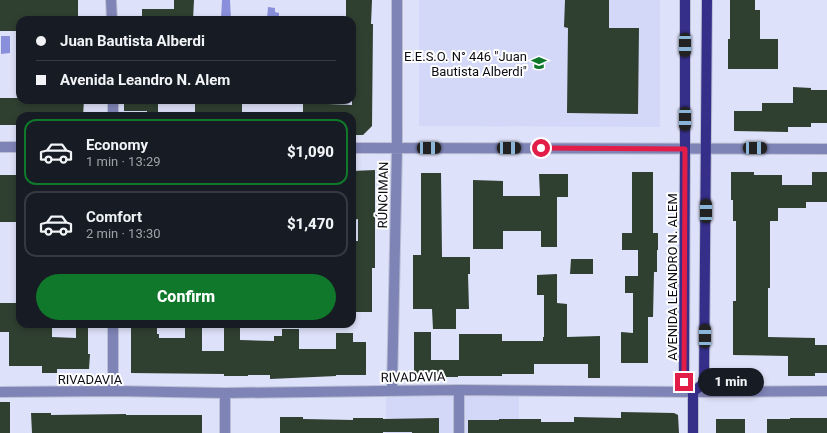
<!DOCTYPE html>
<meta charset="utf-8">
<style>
body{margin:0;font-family:Roboto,sans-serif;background:#242831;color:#f1f3f6;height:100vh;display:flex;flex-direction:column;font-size:15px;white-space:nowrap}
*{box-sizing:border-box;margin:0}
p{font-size:13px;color:#9ea1a6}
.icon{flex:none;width:22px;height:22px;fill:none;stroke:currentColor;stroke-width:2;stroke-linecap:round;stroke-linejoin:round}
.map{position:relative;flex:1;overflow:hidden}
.sheet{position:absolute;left:16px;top:112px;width:340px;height:216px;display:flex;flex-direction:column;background:#171b24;border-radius:12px;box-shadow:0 2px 6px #0003}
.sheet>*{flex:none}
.top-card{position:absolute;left:16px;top:16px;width:340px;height:88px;border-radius:12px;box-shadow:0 2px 6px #0003;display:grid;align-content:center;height:88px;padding:0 20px;background:#171b24}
.end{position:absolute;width:18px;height:18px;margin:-9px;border:5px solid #e11d48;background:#fff;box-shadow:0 0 0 2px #fff}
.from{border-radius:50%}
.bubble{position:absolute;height:28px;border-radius:14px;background:#171b24;box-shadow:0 2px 6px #0003;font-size:13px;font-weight:800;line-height:28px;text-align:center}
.car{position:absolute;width:12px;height:24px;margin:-12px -6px;border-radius:5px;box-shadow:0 0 3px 1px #0007;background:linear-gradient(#222 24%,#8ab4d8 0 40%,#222 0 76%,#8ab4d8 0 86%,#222 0)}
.top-card b{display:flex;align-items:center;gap:14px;height:38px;font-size:15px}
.top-card b+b{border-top:1px solid #363941}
.top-card i{width:10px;height:10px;background:#f1f3f6}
ul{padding:7px 0 0;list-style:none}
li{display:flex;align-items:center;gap:12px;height:66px;margin:0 8px 6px;padding:0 12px;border:2px solid #363941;border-radius:12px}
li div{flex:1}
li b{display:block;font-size:15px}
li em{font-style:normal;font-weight:800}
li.current{border-color:#10782a}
li>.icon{width:36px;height:36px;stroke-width:1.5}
.action{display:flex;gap:8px;margin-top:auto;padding:8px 20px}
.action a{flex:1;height:46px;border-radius:24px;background:#10782a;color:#fff;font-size:16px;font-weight:800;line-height:46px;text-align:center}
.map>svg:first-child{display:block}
.built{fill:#d4d8f8}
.water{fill:#898fdb}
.building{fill:#2f3f30}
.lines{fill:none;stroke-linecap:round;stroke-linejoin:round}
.minor-casing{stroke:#bbbfd4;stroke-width:12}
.major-casing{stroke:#bbbfd4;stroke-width:12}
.minor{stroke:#7f84b7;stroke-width:10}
.major{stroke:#362f8a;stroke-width:10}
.route{stroke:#e11d48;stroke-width:5}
.labels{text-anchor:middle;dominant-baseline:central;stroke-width:4;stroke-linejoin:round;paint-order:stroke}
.poi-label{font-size:13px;fill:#0b0c14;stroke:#fff;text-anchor:end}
.street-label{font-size:13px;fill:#0b0c14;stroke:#fff}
</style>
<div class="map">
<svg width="827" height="433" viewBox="0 0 827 433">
<rect width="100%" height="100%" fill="#dde1f9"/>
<path class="built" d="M 419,0 L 660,0 L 660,127 L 419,126 Z
M 386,388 L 519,388 L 519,433 L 386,433 Z"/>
<path class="water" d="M 222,0 L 230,0 L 231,19 L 221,19 Z
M 268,7 L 275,8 L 275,12 L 279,13 L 279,20 L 267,19 Z
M 1,36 L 10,36 L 10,53 L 1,54 Z"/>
<path class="building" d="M 0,0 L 78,0 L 78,20 L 20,20 L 20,31 L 0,31 Z
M 174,0 L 194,0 L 193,20 L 142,20 L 142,9 L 174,9 Z
M 346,0 L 372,0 L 371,24 L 373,24 L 372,126 L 363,135 L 352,135 L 352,116 L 303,116 L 303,100 L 315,100 L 315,101 L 328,101 L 328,104 L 352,105 L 352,20 L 346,20 Z
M 565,0 L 609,0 L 609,28 L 639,28 L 638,114 L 567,113 L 568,28 L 564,27 Z
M 730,0 L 755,0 L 755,10 L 760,10 L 760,39 L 778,39 L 778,69 L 728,69 L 728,39 L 730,39 Z
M 793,87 L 811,88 L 811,90 L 827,90 L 827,123 L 811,123 L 811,127 L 788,127 L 788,132 L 734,131 L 734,111 L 762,111 L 762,103 L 793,103 Z
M 0,98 L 20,98 L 20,100 L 28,100 L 28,103 L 59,103 L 59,100 L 84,100 L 83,116 L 20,116 L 20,125 L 0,125 Z
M 124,100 L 158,100 L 158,116 L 147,116 L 147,111 L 124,111 Z
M 195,100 L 242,100 L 242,116 L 195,116 Z
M 375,170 L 375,268 L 372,268 L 372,312 L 355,312 L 354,268 L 352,268 L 352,241 L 358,241 L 358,219 L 352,220 L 352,171 Z
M 632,172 L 653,172 L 653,233 L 658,233 L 658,250 L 657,250 L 657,272 L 654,272 L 653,317 L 648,317 L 648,363 L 621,363 L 621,332 L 633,333 L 633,293 L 625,293 L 625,276 L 638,276 L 638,250 L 622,250 L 622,233 L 632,233 Z
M 731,172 L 754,172 L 754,175 L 782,175 L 782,185 L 812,185 L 812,172 L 827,172 L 827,202 L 806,202 L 806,208 L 778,208 L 778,221 L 770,221 L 770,288 L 768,288 L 768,337 L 815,338 L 815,345 L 827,345 L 827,373 L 815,373 L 815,376 L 788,376 L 788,356 L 733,355 L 733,301 L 736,301 L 736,221 L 733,221 L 733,200 L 731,200 Z
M 421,173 L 441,173 L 442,257 L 470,257 L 470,274 L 468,274 L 469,309 L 456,309 L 456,329 L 433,329 L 432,309 L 413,309 L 413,255 L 421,255 Z
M 539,174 L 568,174 L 568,197 L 557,197 L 557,247 L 541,247 L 541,231 L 503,231 L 503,249 L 473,249 L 473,180 L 503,181 L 503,196 L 540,196 Z
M 0,175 L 20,175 L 20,222 L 0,222 Z
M 571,259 L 593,259 L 593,274 L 570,274 Z
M 557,274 L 557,303 L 567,304 L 567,337 L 600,336 L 600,378 L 588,378 L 588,364 L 534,364 L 534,374 L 502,374 L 502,376 L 458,376 L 458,377 L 446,377 L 446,376 L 414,376 L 414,332 L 431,332 L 431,360 L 459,360 L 459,334 L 502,334 L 502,341 L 543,341 L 543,337 L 544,337 L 544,295 L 537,295 L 537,275 Z
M 0,303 L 20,303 L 20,324 L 34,324 L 34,326 L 52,326 L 52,337 L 76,338 L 76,324 L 88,324 L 88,354 L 90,354 L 89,369 L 57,369 L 57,373 L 42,373 L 42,366 L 9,366 L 9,332 L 0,332 Z
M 224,324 L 240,324 L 240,340 L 274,341 L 274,336 L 282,336 L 282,329 L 299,329 L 299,349 L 336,349 L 336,333 L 353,333 L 353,342 L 366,342 L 366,375 L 336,375 L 336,376 L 270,379 L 270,375 L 248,375 L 248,376 L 224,376 L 224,374 L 131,373 L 131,328 L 157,328 L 157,334 L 159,334 L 159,338 L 185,338 L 185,328 L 202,328 L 202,351 L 224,351 Z
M 0,402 L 10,402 L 10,433 L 0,433 Z
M 621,412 L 674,413 L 678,415 L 679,433 L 468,433 L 468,420 L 499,420 L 499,419 L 541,419 L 541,422 L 574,422 L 574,417 L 621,418 Z
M 31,413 L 51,413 L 51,415 L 126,414 L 126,415 L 202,415 L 202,433 L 32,433 Z
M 280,417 L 303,417 L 303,419 L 353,420 L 353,418 L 383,418 L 383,419 L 439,418 L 439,433 L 412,433 L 412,432 L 383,432 L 383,433 L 280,433 Z
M 790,418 L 827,418 L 827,433 L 767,433 L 767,419 L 790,419 Z
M 716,419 L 745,419 L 745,433 L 716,433 Z"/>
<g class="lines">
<g class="minor-casing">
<path id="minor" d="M 111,0 L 112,20
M 113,100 L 113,116
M 0,147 L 20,147
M 352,148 L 827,149
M 113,324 L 113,391
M 392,390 L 397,148 L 397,0
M 459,390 L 459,433
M 0,392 L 113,391 L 225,393 L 459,390 L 693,392 L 827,391
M 225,393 L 225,433"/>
</g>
<g class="major-casing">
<path id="major" d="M 685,0 L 685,149 L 684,382 L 693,392
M 693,392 L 704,383 L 707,0
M 693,392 L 693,433"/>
</g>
<use href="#minor" class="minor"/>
<use href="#major" class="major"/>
</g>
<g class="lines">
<path class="route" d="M 541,148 L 685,149 L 684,382"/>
</g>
<defs>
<g id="school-bare" transform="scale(1.2)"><path d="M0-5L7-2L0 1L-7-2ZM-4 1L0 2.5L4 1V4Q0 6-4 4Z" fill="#10782a" stroke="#fff" stroke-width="2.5" paint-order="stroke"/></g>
</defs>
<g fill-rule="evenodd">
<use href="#school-bare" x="539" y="63"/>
</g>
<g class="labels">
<g class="poi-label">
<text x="527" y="56">E.E.S.O. N° 446 "Juan<tspan x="527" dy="15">Bautista Alberdi"</tspan></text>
</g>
<g class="street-label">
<text transform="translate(383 195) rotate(-89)">RÚNCIMAN</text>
<text transform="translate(672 277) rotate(-90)">AVENIDA LEANDRO N. ALEM</text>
<text transform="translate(413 377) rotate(-1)">RIVADAVIA</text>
<text x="90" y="379">RIVADAVIA</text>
</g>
</g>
</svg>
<i class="end from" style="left:541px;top:148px"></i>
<i class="end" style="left:684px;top:382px"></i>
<div class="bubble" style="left:698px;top:368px;width:66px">1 min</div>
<i class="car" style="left:685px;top:45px;rotate:180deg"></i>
<i class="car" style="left:685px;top:119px;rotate:180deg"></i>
<i class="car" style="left:429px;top:148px;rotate:90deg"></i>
<i class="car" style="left:509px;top:148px;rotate:90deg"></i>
<i class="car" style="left:755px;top:148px;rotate:90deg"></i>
<i class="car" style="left:706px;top:211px;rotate:0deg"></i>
<i class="car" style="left:705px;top:336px;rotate:0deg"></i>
<div class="top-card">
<b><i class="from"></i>Juan Bautista Alberdi</b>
<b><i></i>Avenida Leandro N. Alem</b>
</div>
<section class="sheet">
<ul>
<li class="current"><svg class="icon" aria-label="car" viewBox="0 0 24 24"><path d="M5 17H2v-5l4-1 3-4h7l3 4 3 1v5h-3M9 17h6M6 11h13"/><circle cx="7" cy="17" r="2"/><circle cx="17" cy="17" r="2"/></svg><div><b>Economy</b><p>1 min · 13:29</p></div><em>$1,090</em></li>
<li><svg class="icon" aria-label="car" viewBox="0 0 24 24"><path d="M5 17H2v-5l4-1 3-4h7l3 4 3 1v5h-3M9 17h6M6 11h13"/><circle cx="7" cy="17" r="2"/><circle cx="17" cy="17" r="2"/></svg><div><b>Comfort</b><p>2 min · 13:30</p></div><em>$1,470</em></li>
</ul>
<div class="action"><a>Confirm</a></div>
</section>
</div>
